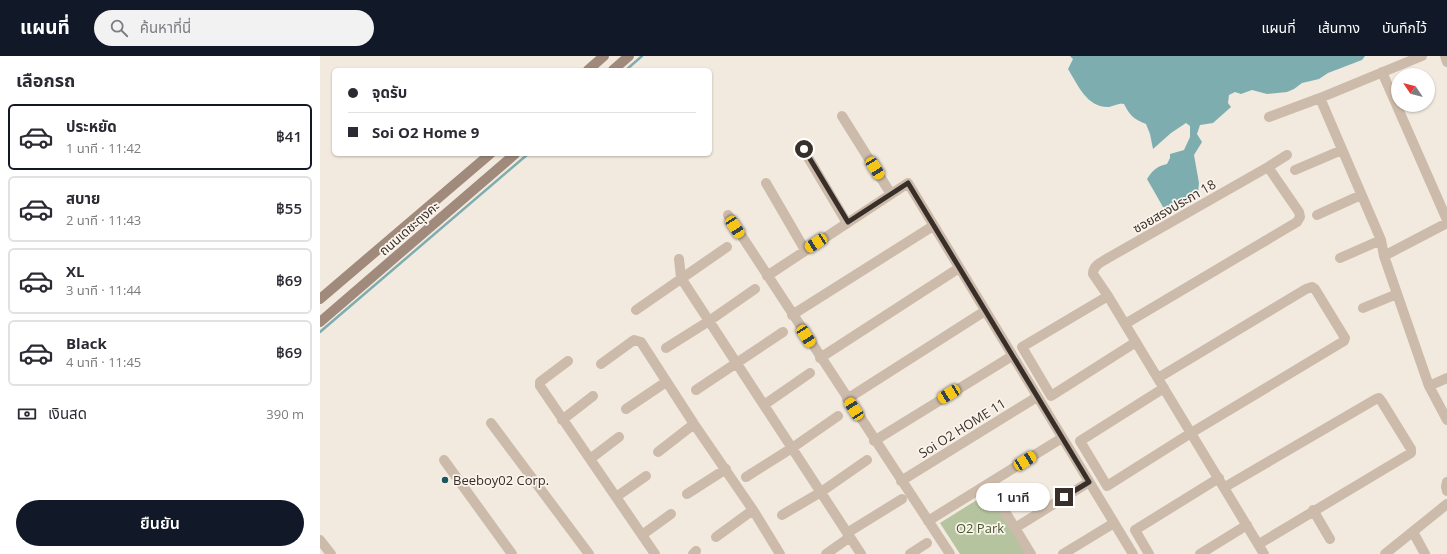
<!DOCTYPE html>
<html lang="th">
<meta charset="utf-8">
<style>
body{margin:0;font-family:"Open Sans","Noto Sans Thai",sans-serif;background:#f2f2f3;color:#2b2b33;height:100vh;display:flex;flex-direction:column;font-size:15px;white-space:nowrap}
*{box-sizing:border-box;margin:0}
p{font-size:13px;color:#7c7c81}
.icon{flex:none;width:22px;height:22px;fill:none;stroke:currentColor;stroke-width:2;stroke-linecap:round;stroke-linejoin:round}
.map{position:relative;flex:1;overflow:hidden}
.panel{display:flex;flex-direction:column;background:#fff;width:320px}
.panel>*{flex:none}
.top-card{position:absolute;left:12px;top:12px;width:380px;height:88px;border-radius:6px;box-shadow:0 1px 3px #0004;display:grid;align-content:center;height:88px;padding:0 16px;background:#fff}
.needle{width:26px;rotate:305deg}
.controls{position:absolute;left:1071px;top:12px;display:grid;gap:8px}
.controls a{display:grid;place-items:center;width:44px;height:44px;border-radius:50%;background:#fff;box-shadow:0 1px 3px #0004;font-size:20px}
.end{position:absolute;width:18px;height:18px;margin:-9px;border:5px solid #392f2a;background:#fff;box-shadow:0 0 0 2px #fff}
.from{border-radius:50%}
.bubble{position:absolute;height:28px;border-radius:14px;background:#fff;box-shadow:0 1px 3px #0004;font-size:13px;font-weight:600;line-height:28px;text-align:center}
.car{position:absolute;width:12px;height:24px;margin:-12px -6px;border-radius:5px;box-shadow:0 0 3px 1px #0007;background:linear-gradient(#f5c518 24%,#345 0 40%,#f5c518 0 76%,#345 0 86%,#f5c518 0)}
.top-card b{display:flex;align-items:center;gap:14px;height:38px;font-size:15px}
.top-card b+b{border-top:1px solid #e1e1e2}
.top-card i{width:10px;height:10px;background:#2b2b33}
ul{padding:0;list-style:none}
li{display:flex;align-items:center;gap:12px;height:66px;margin:0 8px 6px;padding:0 8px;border:2px solid #e1e1e2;border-radius:6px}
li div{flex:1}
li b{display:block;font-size:15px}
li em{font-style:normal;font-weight:600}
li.on{border-color:#111827}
li>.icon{width:36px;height:36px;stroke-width:1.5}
h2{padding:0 16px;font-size:18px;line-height:48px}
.pay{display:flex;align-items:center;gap:10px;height:44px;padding:0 16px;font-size:15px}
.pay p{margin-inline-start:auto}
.button{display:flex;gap:8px;margin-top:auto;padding:8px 16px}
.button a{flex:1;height:46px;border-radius:24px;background:#111827;color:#fff;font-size:16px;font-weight:600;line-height:46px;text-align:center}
header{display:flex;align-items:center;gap:24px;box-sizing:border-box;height:56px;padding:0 20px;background:#111827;color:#fff}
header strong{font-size:19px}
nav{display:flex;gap:22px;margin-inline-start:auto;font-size:14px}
.search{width:280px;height:36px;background:#f2f2f3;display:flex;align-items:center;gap:10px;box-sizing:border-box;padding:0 14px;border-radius:22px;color:#7c7c81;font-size:15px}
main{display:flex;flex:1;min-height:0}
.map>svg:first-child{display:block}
.green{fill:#b5c39f}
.water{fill:#7eadb0}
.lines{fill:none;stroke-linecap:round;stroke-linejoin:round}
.stream{stroke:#7eadb0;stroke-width:2.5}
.street{stroke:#cba;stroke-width:10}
.secondary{stroke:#9f8a7c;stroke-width:10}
.route{stroke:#392f2a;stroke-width:5}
.poi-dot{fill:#1f565b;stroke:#faf4ec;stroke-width:1.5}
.labels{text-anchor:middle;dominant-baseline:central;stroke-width:3.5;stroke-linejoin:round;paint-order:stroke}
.street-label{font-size:13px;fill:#392f2a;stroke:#faf4ec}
.poi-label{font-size:13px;fill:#392f2a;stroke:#faf4ec;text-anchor:start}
.park-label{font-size:13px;fill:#47582d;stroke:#faf4ec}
</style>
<header>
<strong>แผนที่</strong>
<div class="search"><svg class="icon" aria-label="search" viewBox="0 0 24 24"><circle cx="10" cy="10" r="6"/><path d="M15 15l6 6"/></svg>ค้นหาที่นี่</div>
<nav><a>แผนที่</a><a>เส้นทาง</a><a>บันทึกไว้</a></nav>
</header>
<main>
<section class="panel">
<h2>เลือกรถ</h2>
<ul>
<li class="on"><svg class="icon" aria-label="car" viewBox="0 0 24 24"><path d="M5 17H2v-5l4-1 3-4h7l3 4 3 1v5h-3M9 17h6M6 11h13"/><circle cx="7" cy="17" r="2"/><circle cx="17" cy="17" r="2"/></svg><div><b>ประหยัด</b><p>1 นาที · 11:42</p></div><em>฿41</em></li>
<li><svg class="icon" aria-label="car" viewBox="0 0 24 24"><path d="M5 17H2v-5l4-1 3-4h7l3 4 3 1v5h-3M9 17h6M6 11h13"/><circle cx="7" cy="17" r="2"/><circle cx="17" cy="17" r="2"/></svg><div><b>สบาย</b><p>2 นาที · 11:43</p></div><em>฿55</em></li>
<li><svg class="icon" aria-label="car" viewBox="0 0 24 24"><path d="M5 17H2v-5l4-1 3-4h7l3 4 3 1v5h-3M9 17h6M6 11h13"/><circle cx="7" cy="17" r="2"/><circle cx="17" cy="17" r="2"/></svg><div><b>XL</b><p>3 นาที · 11:44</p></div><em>฿69</em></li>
<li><svg class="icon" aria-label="car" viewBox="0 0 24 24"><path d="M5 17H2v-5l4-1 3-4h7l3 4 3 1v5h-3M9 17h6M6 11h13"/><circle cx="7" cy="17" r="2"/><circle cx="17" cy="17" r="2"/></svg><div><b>Black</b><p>4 นาที · 11:45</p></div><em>฿69</em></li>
</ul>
<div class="pay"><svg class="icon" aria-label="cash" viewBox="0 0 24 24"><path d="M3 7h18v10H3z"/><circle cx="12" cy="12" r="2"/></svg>เงินสด<p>390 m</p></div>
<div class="button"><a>ยืนยัน</a></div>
</section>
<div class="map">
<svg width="1127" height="498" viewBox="0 0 1127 498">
<rect width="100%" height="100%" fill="#f3eadf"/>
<path class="green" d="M 668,437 L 706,498 L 640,498 L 620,467 Z"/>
<path class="water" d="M 750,0 L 1045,0 L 1042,4 L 1008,17 L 999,23 L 982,27 L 974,33 L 967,36 L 947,38 L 932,34 L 921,38 L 915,36 L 909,39 L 908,47 L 911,51 L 893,67 L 880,69 L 877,78 L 882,86 L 874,99 L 879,127 L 878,137 L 855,151 L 848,153 L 843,151 L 827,123 C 832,115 837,110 847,108 L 850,102 L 850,98 L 864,94 L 870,81 L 870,70 L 866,67 L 851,77 L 833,93 L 830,78 L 826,68 C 814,63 810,60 804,48 C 798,47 795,50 789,51 C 767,52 758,29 748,13 L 753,3 Z"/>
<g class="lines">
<path class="stream" d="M 306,14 L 322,0
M 0,276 L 208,98"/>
<path class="street" d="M 1125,0 L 1127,6
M 1062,16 L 1127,164
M 1000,42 L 1061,184 L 1064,200 L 1109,330 L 1127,364
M 522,60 L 571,138
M 949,61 L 1000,42 L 1102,0
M 483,93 L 527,167
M 975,114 L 1022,94
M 446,127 L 485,194
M 408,159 L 630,498
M 997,159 L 1041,139
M 1064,200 L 1127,167
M 1020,202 L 1061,184
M 359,203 L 361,222 L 541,498
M 447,220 L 588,127 L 813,498
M 788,240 L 702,291 L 731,340 L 816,286
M 1043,252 L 1077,238
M 316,254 L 407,191
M 472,259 L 613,170
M 805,268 L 977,166 L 980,161 L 979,156 L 948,111
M 346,292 L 389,265 L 435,233
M 500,302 L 639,212
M 248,305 L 220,326 L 220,330 L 335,498
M 281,308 L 314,284 L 321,286 L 374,368 L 433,454 L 460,498
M 838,322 L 986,233 L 992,231 L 995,233 L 1025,282 L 1024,285 L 871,377 L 787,430 L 760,385 L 844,332
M 1109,330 L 1127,322
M 376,334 L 463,276
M 527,343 L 665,255
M 444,349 L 490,317
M 306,353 L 346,326
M 242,364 L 273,340
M 171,367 L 269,498
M 554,385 L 692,300
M 338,396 L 374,368
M 270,403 L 299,381
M 124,404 L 192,498
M 426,421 L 472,392 L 518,360
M 581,425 L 717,341
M 1127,426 L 1126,431 L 1127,435
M 668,428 L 711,498
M 905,431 L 1056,343 L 1059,342 L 1062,346 L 1091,393 L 1091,397 L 939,488
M 367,438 L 406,413
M 296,441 L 326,420
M 993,454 L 1010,483
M 462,459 L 501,436 L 547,404
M 608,465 L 742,382
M 695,472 L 769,426
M 1093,476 L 1105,498
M 527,477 L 582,443
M 322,479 L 351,458
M 396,481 L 433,454
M 0,484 L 11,498
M 373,498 L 376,495
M 506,498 L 530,481
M 590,498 L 607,487
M 743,498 L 794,467
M 829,498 L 815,474 L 899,422
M 880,498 L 927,469
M 944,498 L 788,240 L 773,218 C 773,209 782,206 788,202 L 948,111 L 967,99
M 1065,498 L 1127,448"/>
<path class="secondary" d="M 268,14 L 284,0
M 293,14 L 309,0
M 0,243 L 170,98
M 0,266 L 195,98"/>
</g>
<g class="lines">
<path class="route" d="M 484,93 L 528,166 L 588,127 L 769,426 L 744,441"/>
</g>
<circle class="poi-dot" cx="125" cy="424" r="4"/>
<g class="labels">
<g class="street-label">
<text transform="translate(854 150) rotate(-30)">ซอยสรงประภา 18</text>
<text transform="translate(89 172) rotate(-41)">ถนนเดชะตุงคะ</text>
<text transform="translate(642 372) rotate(-32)">Soi O2 HOME 11</text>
</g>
<g class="poi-label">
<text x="133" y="424">Beeboy02 Corp.</text>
</g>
<g class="park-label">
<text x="660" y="472">O2 Park</text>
</g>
</g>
</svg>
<div class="controls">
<a><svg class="needle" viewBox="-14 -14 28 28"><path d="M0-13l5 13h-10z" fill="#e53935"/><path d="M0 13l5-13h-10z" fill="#7c7c81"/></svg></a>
</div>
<i class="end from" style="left:484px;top:93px"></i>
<i class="end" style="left:744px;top:441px"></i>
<div class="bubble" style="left:656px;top:427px;width:74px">1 นาที</div>
<i class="car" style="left:555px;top:112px;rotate:148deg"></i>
<i class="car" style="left:415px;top:171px;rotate:147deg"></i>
<i class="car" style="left:496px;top:187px;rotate:237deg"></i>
<i class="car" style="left:486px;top:280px;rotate:147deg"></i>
<i class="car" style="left:629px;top:338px;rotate:238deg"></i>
<i class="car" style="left:534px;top:353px;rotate:327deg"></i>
<i class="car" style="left:705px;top:405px;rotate:58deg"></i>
<div class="top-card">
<b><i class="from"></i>จุดรับ</b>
<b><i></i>Soi O2 Home 9</b>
</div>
</div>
</main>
